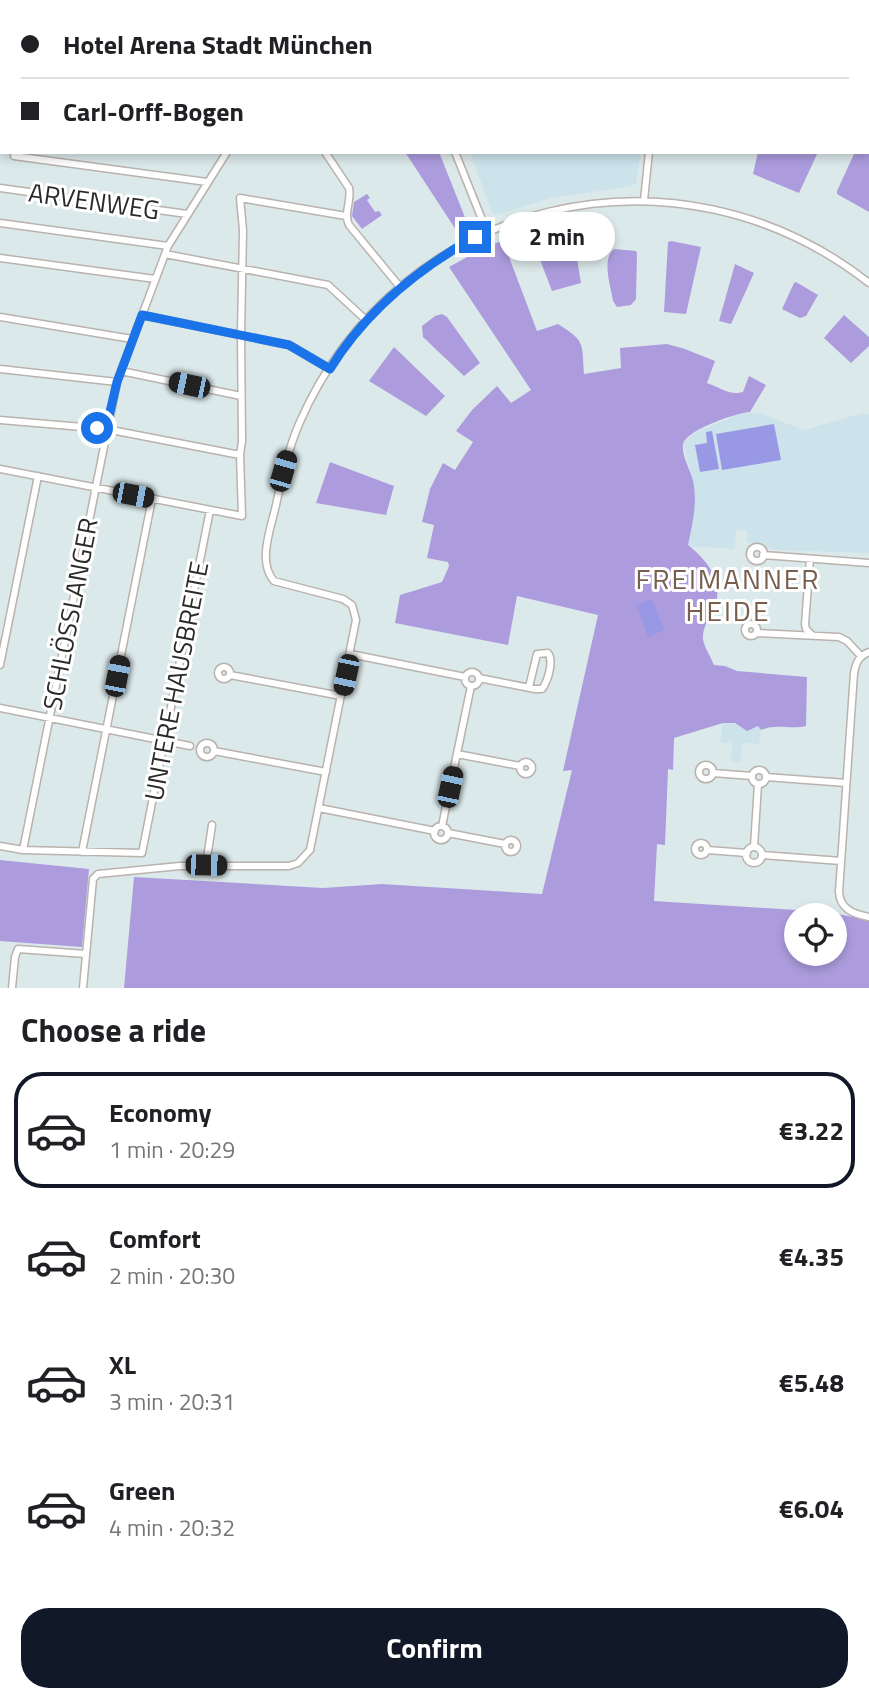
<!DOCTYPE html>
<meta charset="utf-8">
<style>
body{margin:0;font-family:"Titillium Web",sans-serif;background:#f6f6f6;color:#202124;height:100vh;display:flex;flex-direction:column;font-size:26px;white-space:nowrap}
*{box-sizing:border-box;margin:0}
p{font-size:23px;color:#757577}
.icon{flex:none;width:38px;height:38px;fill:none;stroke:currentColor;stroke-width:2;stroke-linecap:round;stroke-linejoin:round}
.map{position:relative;height:988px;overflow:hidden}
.side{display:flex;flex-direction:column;background:#fff;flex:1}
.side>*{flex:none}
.banner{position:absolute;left:0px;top:0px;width:870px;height:154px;box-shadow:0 4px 10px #0003;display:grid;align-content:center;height:154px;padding:0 21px;background:#fff}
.buttons{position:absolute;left:784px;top:903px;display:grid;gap:14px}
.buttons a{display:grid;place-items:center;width:63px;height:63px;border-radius:50%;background:#fff;box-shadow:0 4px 10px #0003;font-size:35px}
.end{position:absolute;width:32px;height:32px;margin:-16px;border:9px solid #1a73e8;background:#fff;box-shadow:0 0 0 4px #fff}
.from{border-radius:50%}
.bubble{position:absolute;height:49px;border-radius:24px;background:#fff;box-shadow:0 4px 10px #0003;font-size:23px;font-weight:700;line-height:49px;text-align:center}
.car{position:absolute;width:21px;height:42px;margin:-21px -10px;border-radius:9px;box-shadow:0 0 5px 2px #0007;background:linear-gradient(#222 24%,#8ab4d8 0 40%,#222 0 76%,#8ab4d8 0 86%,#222 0)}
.banner b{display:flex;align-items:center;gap:24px;height:66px;font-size:26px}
.banner b+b{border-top:2px solid #e0e0e0}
.banner i{width:18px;height:18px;background:#202124}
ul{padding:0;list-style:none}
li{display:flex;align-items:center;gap:21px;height:116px;margin:0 14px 10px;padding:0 7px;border:4px solid transparent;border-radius:28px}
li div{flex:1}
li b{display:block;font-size:26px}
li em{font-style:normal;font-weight:700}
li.current{border-color:#111827}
li>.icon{width:63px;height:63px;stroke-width:1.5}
h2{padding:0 21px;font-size:32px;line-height:84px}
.button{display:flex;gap:14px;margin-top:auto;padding:14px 21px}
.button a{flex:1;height:80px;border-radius:28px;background:#111827;color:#fff;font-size:28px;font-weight:700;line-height:80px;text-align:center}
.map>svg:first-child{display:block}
.education{fill:#cde3ec}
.green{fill:#ac9cde;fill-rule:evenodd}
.pitch{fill:#9998e5}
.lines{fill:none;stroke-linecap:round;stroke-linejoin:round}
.minor-casing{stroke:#b9b2ad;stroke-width:9}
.secondary-casing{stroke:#b9b2ad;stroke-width:10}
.minor{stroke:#fff;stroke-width:6}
.secondary{stroke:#fff;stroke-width:8}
.route{stroke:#1a73e8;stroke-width:9}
.labels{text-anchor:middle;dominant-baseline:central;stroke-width:6;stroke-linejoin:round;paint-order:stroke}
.street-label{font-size:26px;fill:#2a2a2a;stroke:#fff}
.neighbourhood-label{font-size:28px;letter-spacing:2px;fill:#775e4d;stroke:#fff}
</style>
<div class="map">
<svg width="869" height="988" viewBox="0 0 869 988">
<rect width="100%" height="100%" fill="#dce9eb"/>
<path class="education" d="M 470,152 L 641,152 L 636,183 L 632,186 L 552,198 L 496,215 L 492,213 Z
M 744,412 L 762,414 L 804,430 L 863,413 L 869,415 L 869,553 L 777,550 L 747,542 L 747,530 L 736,531 L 735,549 L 688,546 L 693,519 L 695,488 L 683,443 L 694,433 Z
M 723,723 L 758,726 L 761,730 L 759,744 L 742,743 L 741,762 L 731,761 L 732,743 L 720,742 Z"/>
<path class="green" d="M 869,151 L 869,212 L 837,194 L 837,191 L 854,154 Z
M 405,152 L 439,152 L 468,225 L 467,229 L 458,233 Z
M 758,152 L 818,152 L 799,193 L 753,174 Z
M 367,194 L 370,198 L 367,200 L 375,212 L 379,211 L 382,215 L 362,229 L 352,216 L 354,202 Z
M 503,241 L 537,331 L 558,324 C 585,341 582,342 584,374 L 621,368 L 620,348 L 667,344 L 685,349 L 715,361 L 707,383 C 719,387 730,396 743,392 L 749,376 L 766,385 L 750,412 C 736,413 686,430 683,444 C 681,457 693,473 694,486 C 697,506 692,526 688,545 C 706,559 722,579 716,603 C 713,616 702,624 703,639 C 704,647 711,657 714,665 L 725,666 L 737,671 L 807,677 L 806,726 C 789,730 777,723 761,730 L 758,726 L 747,731 L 735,723 L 723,723 L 674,738 L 673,770 L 668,769 L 665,845 L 657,844 L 654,901 L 827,912 L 869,920 L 869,988 L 124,988 L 134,877 L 323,888 L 382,884 L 542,894 L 572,770 L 563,771 L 598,615 L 517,596 L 508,645 L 395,623 L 400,595 L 442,582 L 449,566 L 448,562 L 427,558 L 434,525 L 422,522 L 430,489 L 443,463 L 455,470 L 473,442 L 456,431 L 472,410 L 497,386 L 511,403 L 531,390 L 449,267 L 489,245 ZM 796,915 L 835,915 L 835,954 L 796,954 Z
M 671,241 L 701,247 L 686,314 L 664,312 L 668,242 Z
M 575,247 L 581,283 L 552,291 L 539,257 Z
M 614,249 L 636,251 L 637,253 L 636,299 L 631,305 L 617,307 L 613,301 C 611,287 601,259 614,249 Z
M 735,264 L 754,273 L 731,324 L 719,321 Z
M 796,282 L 818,295 L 806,316 L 800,318 L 782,309 L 794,283 Z
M 442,314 L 447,317 L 480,363 L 464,376 L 423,337 L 422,326 L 435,316 Z
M 844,315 L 869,337 L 869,346 L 851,363 L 824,338 Z
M 394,347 L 445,396 L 426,416 L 369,381 Z
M 330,462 L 394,486 L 386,515 L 316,503 Z
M 0,860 L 89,869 L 82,947 L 0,941 Z"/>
<path class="pitch" d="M 774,424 L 781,460 L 722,470 L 716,434 Z
M 712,431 L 719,469 L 700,472 L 695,445 L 707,443 L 706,432 Z
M 652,599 L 664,630 L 648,637 L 636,605 Z"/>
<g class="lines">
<g class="minor-casing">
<path id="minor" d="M 9,2 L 10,0
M 435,2 L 435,0
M 444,2 L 445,0
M 0,50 L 2,41
M 0,94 L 2,95
M 15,152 L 14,156 L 207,182
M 325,152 L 349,188 C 352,201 343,213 349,225 L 400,287
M 455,152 L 487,232
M 0,188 L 187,214
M 644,200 L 649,152
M 0,223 L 168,246
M 165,254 L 328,285 L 366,320
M 0,258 L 155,279
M 142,315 L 289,345 L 330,369
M 0,317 L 132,339
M 0,369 L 117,382
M 121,371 L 241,396
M 0,420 L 106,429 L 240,455
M 0,469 L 242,516 L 240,455 L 242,441 L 241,334 L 243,230 L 240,198 L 346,216
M750 554a7 7 0 1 1 14 0a7 7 0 1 1-14 0Z
M 763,555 L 869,563
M 810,559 L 805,624 L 806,629 L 812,635
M745 630a6 6 0 1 1 12 0a6 6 0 1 1-12 0Z
M 757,633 L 839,637 L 847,641 L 861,656
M 869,652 C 859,656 856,662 854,673 L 839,892 C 840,909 853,914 869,917
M 350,654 L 465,677
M 0,665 L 38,476
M218 673a6 6 0 1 1 12 0a6 6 0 1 1-12 0Z
M465 679a7 7 0 1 1 14 0a7 7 0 1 1-14 0Z
M 230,675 L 341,696
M 479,678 L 535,689 L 542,689 C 548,681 554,661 548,653 L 537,654 L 529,687
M 0,708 L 190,746
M200 750a7 7 0 1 1 14 0a7 7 0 1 1-14 0Z
M 214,751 L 326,772
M 457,754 L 520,766
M520 768a6 6 0 1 1 12 0a6 6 0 1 1-12 0Z
M699 772a7 7 0 1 1 14 0a7 7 0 1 1-14 0Z
M752 777a7 7 0 1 1 14 0a7 7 0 1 1-14 0Z
M 713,773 L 752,776
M 766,777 L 846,783
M 319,808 L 435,831
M 442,826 L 471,686
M434 833a7 7 0 1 1 14 0a7 7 0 1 1-14 0Z
M 448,833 L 505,844
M505 846a6 6 0 1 1 12 0a6 6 0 1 1-12 0Z
M695 849a6 6 0 1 1 12 0a6 6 0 1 1-12 0Z
M 0,846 L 23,850 L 142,853 L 210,510
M 754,847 L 758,784
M746 855a8 8 0 1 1 16 0a8 8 0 1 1-16 0Z
M 23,850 L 117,382 L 168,246 L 227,152
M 707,850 L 747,853
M 82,852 L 152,499
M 762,855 L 841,861
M 206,865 L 212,825
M 12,988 L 15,957 L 18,949 L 86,954
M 83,988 L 93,879 L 98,874 L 180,866 L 289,866 L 298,863 L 310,850 L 356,620 L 352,605 L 343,599 L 274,581 C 257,562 271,528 276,505 C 282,477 288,450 299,424 C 397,197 677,132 869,283"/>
</g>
<g class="secondary-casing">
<path id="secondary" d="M 203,0 L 214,2
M 277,0 L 288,2
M 868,77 L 869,77
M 868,86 L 869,86"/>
</g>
<use href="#minor" class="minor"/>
<use href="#secondary" class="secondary"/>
</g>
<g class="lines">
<path class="route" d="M 97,428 L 106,429 L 117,382 L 142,315 L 289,345 L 330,369 C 365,312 416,270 475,237"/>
</g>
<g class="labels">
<g class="street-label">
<text transform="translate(94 201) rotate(8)">ARVENWEG</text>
<text transform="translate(70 614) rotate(-79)">SCHLÖSSLANGER</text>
<text transform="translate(176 681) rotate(-79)">UNTERE HAUSBREITE</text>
</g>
<g class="neighbourhood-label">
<text x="728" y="578">FREIMANNER<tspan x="728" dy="32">HEIDE</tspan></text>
</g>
</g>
</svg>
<div class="buttons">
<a><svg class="icon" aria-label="locate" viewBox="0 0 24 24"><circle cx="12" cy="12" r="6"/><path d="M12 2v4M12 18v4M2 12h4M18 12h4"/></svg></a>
</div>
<i class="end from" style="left:97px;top:428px"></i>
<i class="end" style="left:475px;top:237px"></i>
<div class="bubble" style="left:499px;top:212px;width:116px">2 min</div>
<i class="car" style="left:189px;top:385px;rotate:282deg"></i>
<i class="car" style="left:283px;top:471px;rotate:16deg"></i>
<i class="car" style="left:133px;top:495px;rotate:101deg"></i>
<i class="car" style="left:346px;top:675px;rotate:192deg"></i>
<i class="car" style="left:117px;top:676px;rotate:11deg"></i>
<i class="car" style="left:450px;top:787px;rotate:12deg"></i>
<i class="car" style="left:206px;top:865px;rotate:91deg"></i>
<div class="banner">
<b><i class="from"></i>Hotel Arena Stadt München</b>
<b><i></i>Carl-Orff-Bogen</b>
</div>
</div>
<section class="side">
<h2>Choose a ride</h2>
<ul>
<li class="current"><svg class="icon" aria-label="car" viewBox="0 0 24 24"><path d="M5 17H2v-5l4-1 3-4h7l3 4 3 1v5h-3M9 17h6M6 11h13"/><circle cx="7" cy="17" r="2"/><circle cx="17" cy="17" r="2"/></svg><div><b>Economy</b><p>1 min · 20:29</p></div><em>€3.22</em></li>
<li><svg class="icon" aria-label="car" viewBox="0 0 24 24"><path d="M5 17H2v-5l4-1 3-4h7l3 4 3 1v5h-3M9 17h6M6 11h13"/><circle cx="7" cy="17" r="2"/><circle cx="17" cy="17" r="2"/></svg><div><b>Comfort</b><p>2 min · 20:30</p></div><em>€4.35</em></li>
<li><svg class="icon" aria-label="car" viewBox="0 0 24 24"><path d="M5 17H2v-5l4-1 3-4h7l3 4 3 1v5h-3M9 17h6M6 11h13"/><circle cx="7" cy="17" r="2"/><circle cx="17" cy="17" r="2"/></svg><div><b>XL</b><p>3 min · 20:31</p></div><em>€5.48</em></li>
<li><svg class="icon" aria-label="car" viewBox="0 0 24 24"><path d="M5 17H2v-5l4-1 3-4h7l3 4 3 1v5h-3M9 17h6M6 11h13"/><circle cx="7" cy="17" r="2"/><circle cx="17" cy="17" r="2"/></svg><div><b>Green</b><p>4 min · 20:32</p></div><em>€6.04</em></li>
</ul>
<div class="button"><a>Confirm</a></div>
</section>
